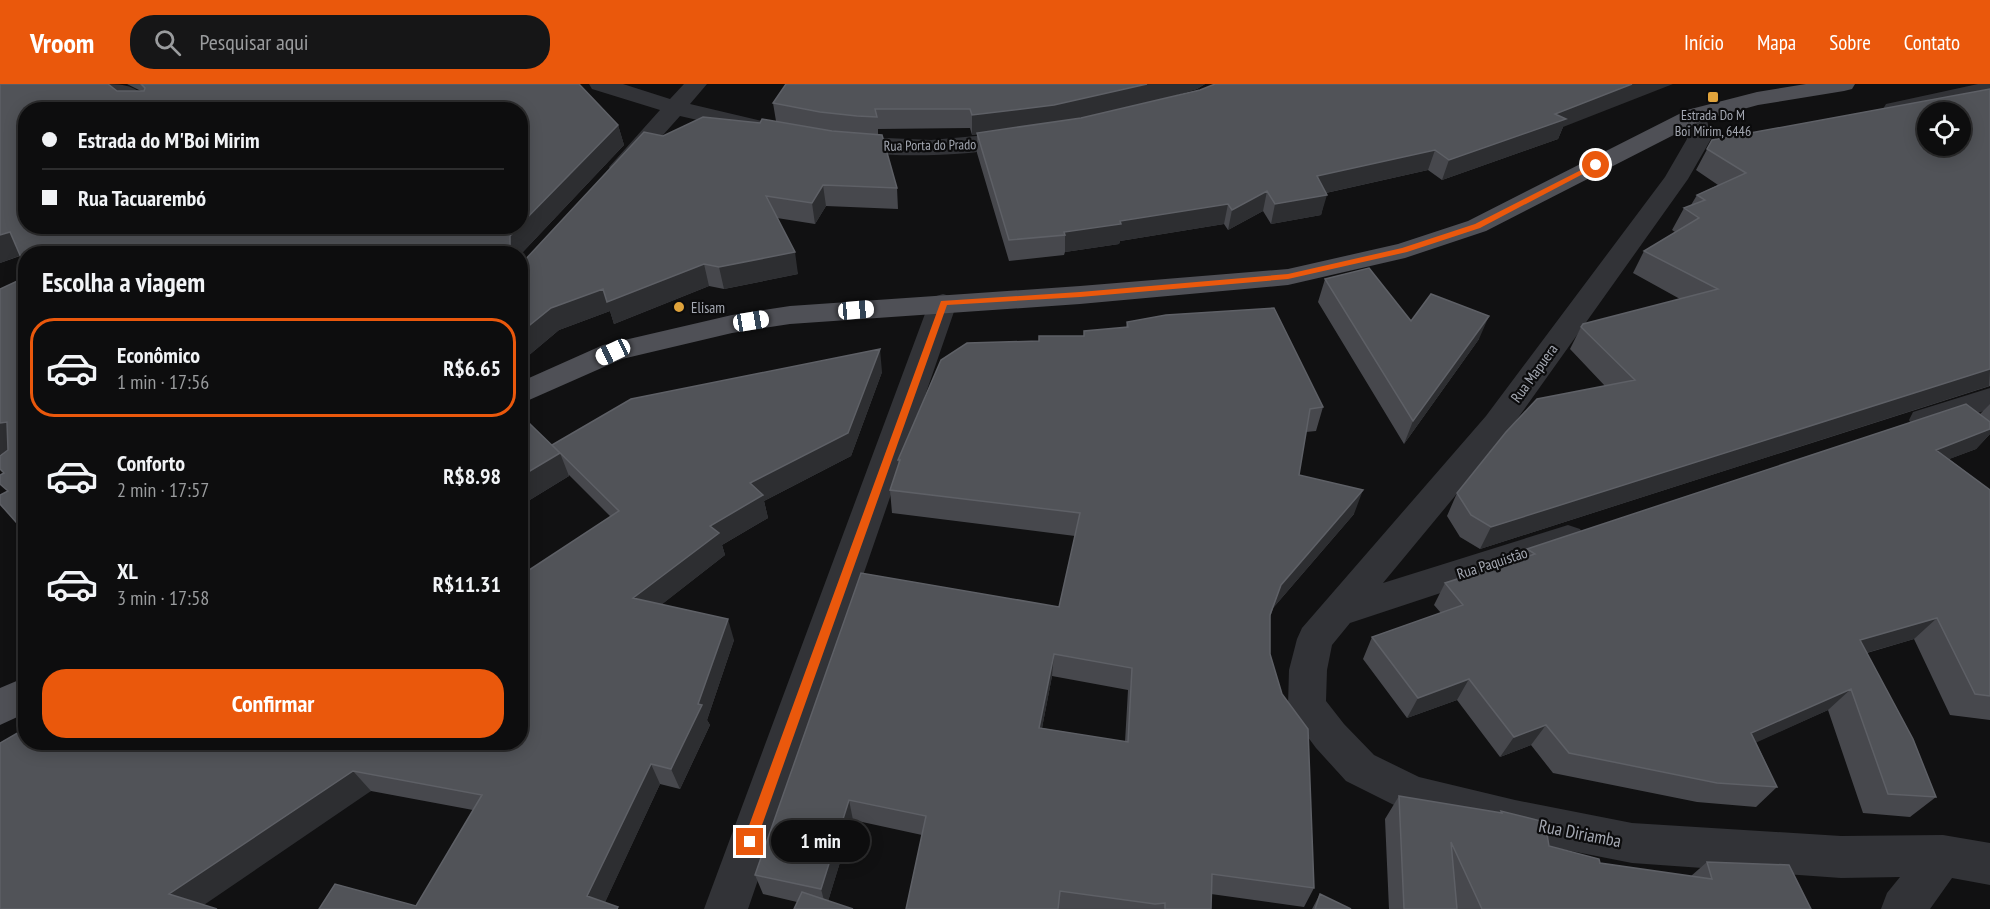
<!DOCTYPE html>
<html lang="pt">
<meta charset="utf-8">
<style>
body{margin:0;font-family:"PT Sans Narrow",sans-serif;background:#161617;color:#f1f3f6;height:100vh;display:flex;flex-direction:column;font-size:22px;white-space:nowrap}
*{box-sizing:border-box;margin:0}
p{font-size:20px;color:#9a9c9e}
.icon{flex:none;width:33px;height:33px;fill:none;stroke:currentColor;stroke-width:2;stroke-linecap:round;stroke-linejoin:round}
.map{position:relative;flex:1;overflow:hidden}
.sheet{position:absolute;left:18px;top:162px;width:510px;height:504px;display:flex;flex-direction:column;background:#0d0d0e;border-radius:24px;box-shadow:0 3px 15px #0003,0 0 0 2px #2d2d2e}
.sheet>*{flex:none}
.banner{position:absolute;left:18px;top:18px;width:510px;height:132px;border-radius:24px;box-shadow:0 3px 15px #0003,0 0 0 2px #2d2d2e;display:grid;align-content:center;height:132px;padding:0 24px;background:#0d0d0e}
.tools{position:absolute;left:1917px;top:18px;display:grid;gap:12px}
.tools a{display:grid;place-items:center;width:54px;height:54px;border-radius:50%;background:#0d0d0e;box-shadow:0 3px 15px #0003,0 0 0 2px #2d2d2e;font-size:30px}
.end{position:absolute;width:27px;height:27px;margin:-14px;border:8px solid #ea580c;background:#fff;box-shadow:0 0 0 3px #fff}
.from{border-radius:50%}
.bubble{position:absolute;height:42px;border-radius:21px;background:#0d0d0e;box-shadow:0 3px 15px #0003,0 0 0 2px #2d2d2e;font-size:20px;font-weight:600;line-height:42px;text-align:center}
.car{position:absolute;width:18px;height:36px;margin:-18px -9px;border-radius:8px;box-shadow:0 0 4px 2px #0007;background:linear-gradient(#fff 24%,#345 0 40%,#fff 0 76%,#345 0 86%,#fff 0)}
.banner b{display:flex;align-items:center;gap:21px;height:57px;font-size:22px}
.banner b+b{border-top:2px solid #2d2d2e}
.banner i{width:15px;height:15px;background:#f1f3f6}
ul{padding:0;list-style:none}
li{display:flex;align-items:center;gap:18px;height:99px;margin:0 12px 9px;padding:0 12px;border:3px solid transparent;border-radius:24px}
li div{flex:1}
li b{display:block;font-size:22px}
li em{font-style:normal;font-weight:600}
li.on{border-color:#ea580c}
li>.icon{width:54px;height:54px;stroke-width:1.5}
h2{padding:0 24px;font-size:27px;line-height:72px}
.cta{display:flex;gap:12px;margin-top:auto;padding:12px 24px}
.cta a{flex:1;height:69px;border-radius:24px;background:#ea580c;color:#fff;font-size:24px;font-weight:600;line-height:69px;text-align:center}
header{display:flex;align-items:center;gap:36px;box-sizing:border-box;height:84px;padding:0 30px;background:#ea580c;color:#fff}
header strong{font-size:28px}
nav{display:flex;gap:33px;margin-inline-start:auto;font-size:21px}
.search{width:420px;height:54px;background:#161617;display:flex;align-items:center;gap:15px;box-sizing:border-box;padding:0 21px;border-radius:24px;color:#9a9c9e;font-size:22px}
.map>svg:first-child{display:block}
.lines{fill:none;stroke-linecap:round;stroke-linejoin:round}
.street{fill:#323337;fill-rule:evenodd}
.primary{fill:#4f5056;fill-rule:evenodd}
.wall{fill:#47484d;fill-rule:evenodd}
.shaded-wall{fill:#2d2e31}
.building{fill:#515358;stroke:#5e6066;stroke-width:1.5;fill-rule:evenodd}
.route{fill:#ea580c}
.poi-dot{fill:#e0a33b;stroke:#0c0c0d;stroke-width:2}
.labels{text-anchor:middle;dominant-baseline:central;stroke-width:4.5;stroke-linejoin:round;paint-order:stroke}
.far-poi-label{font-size:14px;fill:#a4a8b2;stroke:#0c0c0d}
.far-street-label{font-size:14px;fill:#a4a8b2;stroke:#0c0c0d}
.poi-label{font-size:15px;fill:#a4a8b2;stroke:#0c0c0d;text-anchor:start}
.street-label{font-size:15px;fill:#a4a8b2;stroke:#0c0c0d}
.near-street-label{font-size:18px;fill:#a4a8b2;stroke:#0c0c0d}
</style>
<header>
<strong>Vroom</strong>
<div class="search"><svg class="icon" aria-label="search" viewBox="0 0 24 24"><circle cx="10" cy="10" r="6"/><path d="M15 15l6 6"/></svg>Pesquisar aqui</div>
<nav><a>Início</a><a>Mapa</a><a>Sobre</a><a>Contato</a></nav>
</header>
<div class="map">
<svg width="1990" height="825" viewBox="0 0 1990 825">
<rect width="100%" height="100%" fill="#111112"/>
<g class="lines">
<path class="street" d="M 101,0 C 129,0 138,1 155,26 L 131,26 Z
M 589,0 L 623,0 L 670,15 L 684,0 L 707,0 L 690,20 L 775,40 L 779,45 L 775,50 L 767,52 L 680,32 L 630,88 L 621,90 L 612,88 L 609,83 L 660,26 L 592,5 Z
M 1978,0 L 1990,0 L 1990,11 L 1894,32 L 1886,30 L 1883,25 L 1886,20 Z
M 1695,24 L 1703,26 L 1706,31 L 1711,55 L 1688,95 L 1508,348 L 1383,499 L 1568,441 L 1580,445 L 1585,454 L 1580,463 L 1350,539 L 1332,561 L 1327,586 L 1326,617 L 1344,640 L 1374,671 L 1419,693 L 1515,716 L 1632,739 L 1841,752 L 1943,751 L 1990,759 L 1990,801 L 1952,794 L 1930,825 L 1881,825 L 1887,809 L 1900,793 L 1841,794 L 1632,779 L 1515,756 L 1398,723 L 1346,697 L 1316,664 L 1293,633 L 1288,621 L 1289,586 L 1297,555 L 1302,544 L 1486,332 L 1665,93 L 1687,55 L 1684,31 L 1687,26 Z
M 1020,48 L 1028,50 L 1032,55 L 1028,60 C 979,72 882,76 833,64 L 829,59 L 833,54 L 841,52 L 931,56 Z
M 222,142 L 248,142 L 250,156 L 246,170 L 220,170 L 224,156 Z
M 943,210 L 953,213 L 957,219 L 748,825 L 704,825 L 929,219 L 933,213 Z
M 1990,304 L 1990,325 L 1924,347 L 1913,344 L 1909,336 L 1913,328 Z"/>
<path class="primary" d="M 1806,0 L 1855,0 L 1852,5 L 1844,7 L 1758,21 L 1703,36 L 1486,147 L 1405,174 L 1288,201 L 1080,220 L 790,240 L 732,249 L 622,275 L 520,320 L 520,298 L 603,261 L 732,231 L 790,222 L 1080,202 L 1288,185 L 1398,160 L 1468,137 L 1687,26 L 1757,8 Z
M 26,593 L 26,629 L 0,641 L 0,604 Z"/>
</g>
<path class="wall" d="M 0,0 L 108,0 L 117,7 L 141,7 L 127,0 L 579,0 L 618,41 L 624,61 L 520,171 L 520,170 L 26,170 L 26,185 L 20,172 L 0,179 ZM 26,26 L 520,26 L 520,142 L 237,142 L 234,150 L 221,150 L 220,142 L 26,142 Z
M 786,0 L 1205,0 L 1197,5 L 1165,14 L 1563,43 L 1558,55 L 1442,96 L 1428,86 L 1326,109 L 1321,131 L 1271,140 L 1263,127 L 1228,146 L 1224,140 L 1120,157 L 1119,160 L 1065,168 L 1064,171 L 1009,177 L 977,69 L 977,50 L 972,51 L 970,44 L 878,45 L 878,51 L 897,104 L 898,125 L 826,122 L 815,140 L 777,134 L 798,190 L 724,205 L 709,202 L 614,240 L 610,227 L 559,246 L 528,272 L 520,269 L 520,179 L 523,178 L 663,52 L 776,37 L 773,19 Z
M 1990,5 L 1990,302 L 1480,465 L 1460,453 L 1447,432 L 1457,409 L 1605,302 L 1570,265 L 1581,243 L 1680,215 L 1633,189 L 1644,167 L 1675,148 L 1672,146 L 1684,124 L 1691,121 L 1697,111 L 1718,101 L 1696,86 L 1712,56 Z
M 1325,195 L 1411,237 L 1479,255 L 1404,360 L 1318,218 Z
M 1127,238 L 1323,323 L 1316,347 L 1306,348 L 1299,391 L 1354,430 L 1273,524 L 1270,533 L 1270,570 L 1314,804 L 1304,823 L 1211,810 L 1211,825 L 906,825 L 922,751 L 853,736 L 828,817 L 797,818 L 763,810 L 755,791 L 1059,523 L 1075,452 L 892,429 L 890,406 L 899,380 L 898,376 L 1039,257 L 1083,252 L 1126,243 ZM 1052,592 L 1128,606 L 1125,658 L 1042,644 Z
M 882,288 L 851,372 L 764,417 L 768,434 L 722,461 L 725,471 L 662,520 L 734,556 L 707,636 L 710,641 L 680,705 L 660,700 L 605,818 L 416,822 L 473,726 L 371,707 L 0,825 L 0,659 L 520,658 L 611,433 L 569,391 L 569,392 L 520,422 L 520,345 L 553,362 Z
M 1990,320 L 1990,350 L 1976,365 L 1949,375 L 1990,406 L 1990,636 L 1950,631 L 1914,555 L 1867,569 L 1936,713 L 1910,733 L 1863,729 L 1828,626 L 1756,658 L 1777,703 L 1756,723 L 1697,718 L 1553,689 L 1531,661 L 1500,673 L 1457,616 L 1407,634 L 1363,575 L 1372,553 L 1441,529 L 1434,521 L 1445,499 L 1521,474 L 1527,465 L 1980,330 Z
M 1399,712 L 1500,729 L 1501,727 L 1549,762 L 1600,779 L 1691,792 L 1707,778 L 1811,825 L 1389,825 L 1385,735 Z
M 1320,810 L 1351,825 L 1312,825 Z"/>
<path class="shaded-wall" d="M 1147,0 L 1205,0 L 1197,5 L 1159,16 L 1054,41 L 972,51 L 972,31 Z
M 1632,0 L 1673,0 L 1563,43 L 1558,55 L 1442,96 L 1449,76 L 1555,30 Z
M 618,41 L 624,61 L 520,171 L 520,170 L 510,170 L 510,152 L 519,142 L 520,142 L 520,141 Z
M 1435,66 L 1428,86 L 1312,112 L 1317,92 Z
M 823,101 L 826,122 L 815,140 L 812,119 Z
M 1267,107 L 1263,127 L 1228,146 L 1232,126 Z
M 1327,111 L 1321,131 L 1271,140 L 1275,120 Z
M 1228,120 L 1224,140 L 1120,157 L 1119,160 L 1065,168 L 1065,151 L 1064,148 L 1120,137 Z
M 207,142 L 220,142 L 222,156 L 205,150 Z
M 10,148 L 27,169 L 0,179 L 0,151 Z
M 795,168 L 798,190 L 724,205 L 719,183 Z
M 704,180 L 709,202 L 614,240 L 610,227 L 559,246 L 528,272 L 520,255 L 520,249 L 551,224 L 603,205 Z
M 1489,232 L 1479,255 L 1404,360 L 1413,337 Z
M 880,265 L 882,288 L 851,372 L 764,417 L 768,434 L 722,461 L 725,471 L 642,536 L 633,514 L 710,442 L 750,399 Z
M 1990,285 L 1989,302 L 1480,465 L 1491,443 Z
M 7,338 L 14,362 L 0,371 L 0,339 Z
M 1990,345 L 1990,350 L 1976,365 L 1915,388 L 1936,366 Z
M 560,369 L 569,392 L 520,422 L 520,393 Z
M 1363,406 L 1354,430 L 1273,524 L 1263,554 L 1281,501 Z
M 1937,534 L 1914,555 L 1838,577 L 1860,556 Z
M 728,535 L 734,556 L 707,636 L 710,641 L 680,705 L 671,685 L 698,620 Z
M 1054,570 L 1052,592 L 1038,665 L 1039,644 Z
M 1469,595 L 1457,616 L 1407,634 L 1418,614 Z
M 1851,605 L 1828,626 L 1731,670 L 1751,649 Z
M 1546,641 L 1531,661 L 1500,673 L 1514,653 Z
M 651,680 L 660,700 L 602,825 L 587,812 Z
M 353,687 L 371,707 L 198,825 L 169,810 Z
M 849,716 L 853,736 L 826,824 L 821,805 Z"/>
<path class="building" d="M 0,0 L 108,0 L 117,7 L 144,7 L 145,4 L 141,0 L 579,0 L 618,41 L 520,141 L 520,26 L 26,26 L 26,142 L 207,142 L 205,150 L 234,150 L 237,142 L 519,142 L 510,152 L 510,170 L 26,170 L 26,185 L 10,148 L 0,151 Z
M 786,0 L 1147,0 L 1054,21 L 972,31 L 970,25 L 875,25 L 877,33 L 857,32 L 820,28 L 773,19 Z
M 1215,0 L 1632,0 L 1555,30 L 1566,35 L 1449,76 L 1435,66 L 1317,92 L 1327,111 L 1275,120 L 1267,107 L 1232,126 L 1228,120 L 1120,137 L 1121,140 L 1064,148 L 1065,151 L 1009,156 L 977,49 L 1081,34 L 1200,6 Z
M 1990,5 L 1990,285 L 1491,443 L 1471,431 L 1457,409 L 1506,348 L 1537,315 L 1635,296 L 1581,243 L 1583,240 L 1718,205 L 1644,167 L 1699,134 L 1684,124 L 1705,116 L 1697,111 L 1746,89 L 1707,65 L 1712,56 ZM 1928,28 L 1960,28 L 1960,62 L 1928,62 Z
M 703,33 L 760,39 L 762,35 L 832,47 L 882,51 L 897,104 L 823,101 L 812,119 L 766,112 L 795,168 L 719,183 L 704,180 L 607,218 L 603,205 L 551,224 L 520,249 L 520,179 L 523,178 L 644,48 L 663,52 Z
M 1369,184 L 1411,237 L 1431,210 L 1489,232 L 1413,337 L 1325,195 Z
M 26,193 L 26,445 L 23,446 L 0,420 L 0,411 L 8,407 L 0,400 L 0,391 L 4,389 L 0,385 L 0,372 L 8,366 L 7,338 L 0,339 L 0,205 Z
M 1274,224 L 1323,323 L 1310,325 L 1299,391 L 1363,406 L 1281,501 L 1270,531 L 1270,570 L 1282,610 L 1308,645 L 1314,804 L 1212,790 L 1211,825 L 1165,825 L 1165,819 L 1155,820 L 1060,807 L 1058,825 L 906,825 L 926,732 L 849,716 L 821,805 L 755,791 L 861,489 L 1059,523 L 1080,429 L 890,406 L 900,376 L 898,376 L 941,276 L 967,259 L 1039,257 L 1039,252 L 1084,252 L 1084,247 L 1128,243 L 1127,238 L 1166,231 ZM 1054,570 L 1132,584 L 1128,658 L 1039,644 Z
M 880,265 L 848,349 L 750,399 L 763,411 L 710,442 L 719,449 L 633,514 L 728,535 L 698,620 L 702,621 L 671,685 L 651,680 L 587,812 L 618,823 L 617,825 L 319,825 L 335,800 L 416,822 L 482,711 L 353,687 L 169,810 L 217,825 L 0,825 L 0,659 L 26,644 L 26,658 L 520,658 L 520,492 L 619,427 L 552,361 L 631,315 Z
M 1966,320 L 1990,338 L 1990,345 L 1936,366 L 1990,406 L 1990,612 L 1975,610 L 1937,534 L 1860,556 L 1913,655 L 1936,713 L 1888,710 L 1851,605 L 1751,649 L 1777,703 L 1717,699 L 1569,669 L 1546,641 L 1514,653 L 1469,595 L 1418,614 L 1372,553 L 1463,521 L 1445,499 L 1535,470 L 1527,465 Z
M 530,340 L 560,369 L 520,393 L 520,345 Z
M 1399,712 L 1502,729 L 1501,727 L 1545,738 L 1549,762 L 1599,775 L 1600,779 L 1712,795 L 1707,778 L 1789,781 L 1811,825 L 1482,825 L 1451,758 L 1457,825 L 1404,825 Z
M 802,808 L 853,825 L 794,825 Z
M 1320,810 L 1351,825 L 1315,825 Z"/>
<path class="route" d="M 1593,80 L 1600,81 L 1480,144 L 1407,168 L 1288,195 L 1080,213 L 947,221 L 756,758 L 754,762 L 745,762 L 743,758 L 941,217 L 1080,208 L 1288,190 L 1402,164 L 1475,140 Z"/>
<g class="poi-dot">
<rect x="1707" y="7" width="12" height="12" rx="3"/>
<circle cx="679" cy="223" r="6"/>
</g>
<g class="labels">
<g class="far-poi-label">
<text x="1713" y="31">Estrada Do M<tspan x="1713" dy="16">Boi Mirim, 6446</tspan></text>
</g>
<g class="far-street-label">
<text transform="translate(930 61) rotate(-1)">Rua Porta do Prado</text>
</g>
<g class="poi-label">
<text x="691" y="223">Elisam</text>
</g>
<g class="street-label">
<text transform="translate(1534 289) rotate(-54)">Rua Mapuera</text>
<text transform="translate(1492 479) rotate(-18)">Rua Paquistão</text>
</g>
<g class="near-street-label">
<text transform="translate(1580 749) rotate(11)">Rua Diriamba</text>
</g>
</g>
</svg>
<div class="tools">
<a><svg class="icon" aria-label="locate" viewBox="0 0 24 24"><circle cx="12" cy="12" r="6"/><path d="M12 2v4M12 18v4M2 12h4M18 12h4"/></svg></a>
</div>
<i class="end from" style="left:1596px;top:81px"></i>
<i class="end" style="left:750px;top:758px"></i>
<div class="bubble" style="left:771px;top:736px;width:99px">1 min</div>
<i class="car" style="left:856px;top:226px;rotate:85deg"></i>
<i class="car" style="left:751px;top:237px;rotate:81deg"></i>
<i class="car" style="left:613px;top:268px;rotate:245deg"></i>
<div class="banner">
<b><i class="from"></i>Estrada do M'Boi Mirim</b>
<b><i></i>Rua Tacuarembó</b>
</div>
<section class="sheet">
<h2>Escolha a viagem</h2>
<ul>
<li class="on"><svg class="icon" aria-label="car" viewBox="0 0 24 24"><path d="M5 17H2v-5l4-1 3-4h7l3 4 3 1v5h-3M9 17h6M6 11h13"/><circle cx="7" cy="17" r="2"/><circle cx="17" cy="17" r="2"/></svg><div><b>Econômico</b><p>1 min · 17:56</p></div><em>R$6.65</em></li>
<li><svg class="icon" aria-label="car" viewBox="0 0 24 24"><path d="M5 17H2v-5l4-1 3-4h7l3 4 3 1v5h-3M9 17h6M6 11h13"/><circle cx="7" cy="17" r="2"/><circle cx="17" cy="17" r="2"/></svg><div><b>Conforto</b><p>2 min · 17:57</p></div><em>R$8.98</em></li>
<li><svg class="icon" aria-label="car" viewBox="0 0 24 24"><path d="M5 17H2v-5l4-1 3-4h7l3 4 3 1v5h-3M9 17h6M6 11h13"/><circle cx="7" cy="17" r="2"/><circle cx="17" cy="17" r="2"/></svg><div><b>XL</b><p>3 min · 17:58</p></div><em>R$11.31</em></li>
</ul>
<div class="cta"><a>Confirmar</a></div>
</section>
</div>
